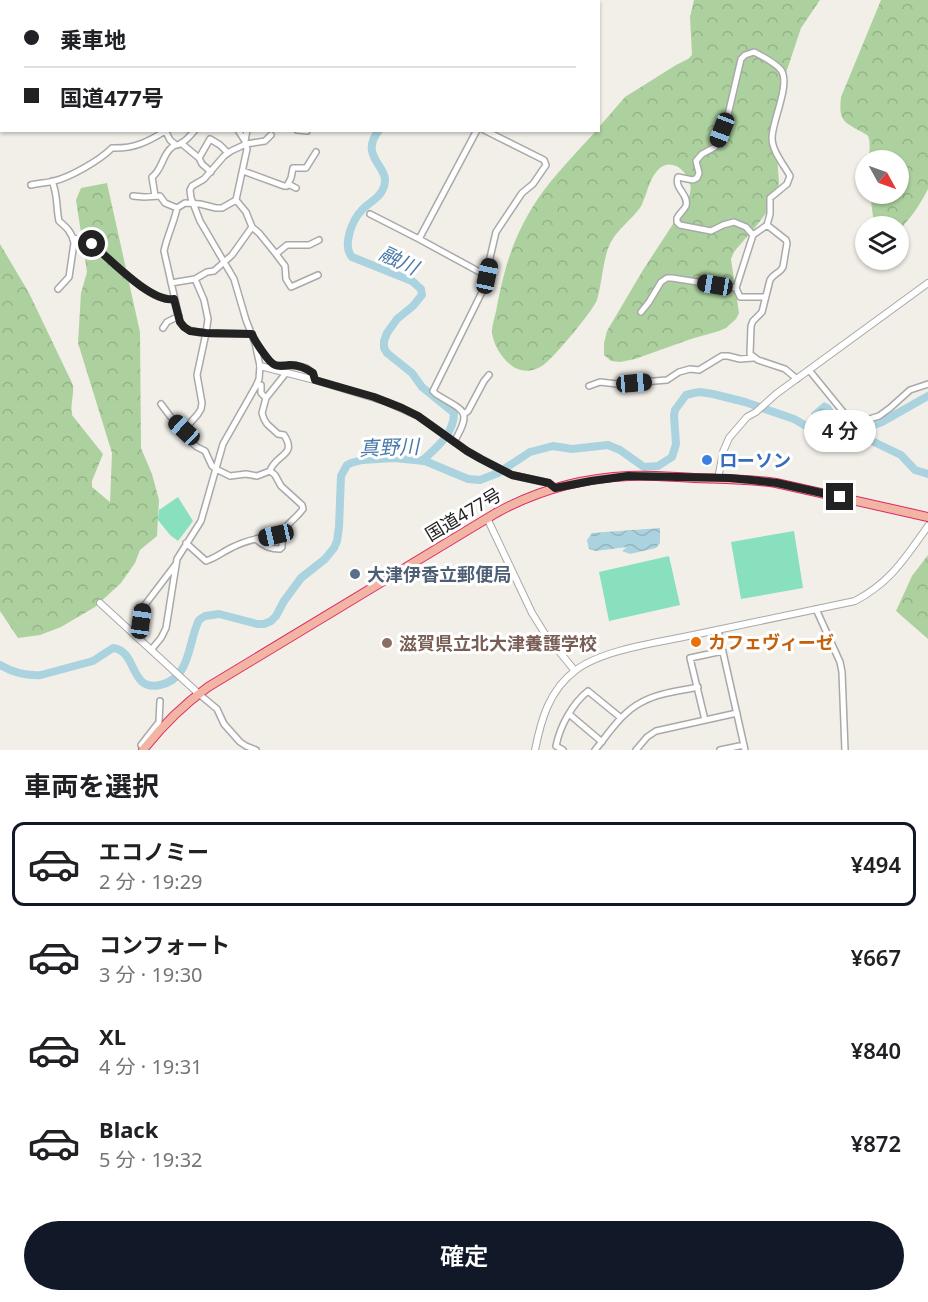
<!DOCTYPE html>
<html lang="ja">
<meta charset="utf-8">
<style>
body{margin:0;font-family:"Noto Sans","Noto Sans JP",sans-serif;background:#f2f2f2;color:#202124;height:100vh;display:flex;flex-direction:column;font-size:22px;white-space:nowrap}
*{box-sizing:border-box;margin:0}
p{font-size:20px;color:#757577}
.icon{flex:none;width:33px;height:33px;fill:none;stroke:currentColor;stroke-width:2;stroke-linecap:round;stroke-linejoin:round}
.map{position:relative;height:750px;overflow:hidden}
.panel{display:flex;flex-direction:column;background:#fff;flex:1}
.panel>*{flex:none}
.top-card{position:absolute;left:0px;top:0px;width:600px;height:132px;box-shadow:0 2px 4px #0004;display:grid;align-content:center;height:132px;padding:0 24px;background:#fff}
.needle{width:39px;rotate:130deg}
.controls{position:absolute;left:855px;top:150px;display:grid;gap:12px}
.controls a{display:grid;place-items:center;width:54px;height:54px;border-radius:50%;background:#fff;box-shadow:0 2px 4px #0004;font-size:30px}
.end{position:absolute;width:27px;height:27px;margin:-14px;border:8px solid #222;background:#fff;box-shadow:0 0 0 3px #fff}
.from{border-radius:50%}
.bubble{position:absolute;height:42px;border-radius:21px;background:#fff;box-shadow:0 2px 4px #0004;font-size:20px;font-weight:600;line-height:42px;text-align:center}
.car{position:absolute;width:18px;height:36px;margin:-18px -9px;border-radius:8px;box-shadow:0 0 4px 2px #0007;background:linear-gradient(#222 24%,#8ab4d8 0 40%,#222 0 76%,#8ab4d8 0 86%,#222 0)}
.top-card b{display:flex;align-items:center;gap:21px;height:57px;font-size:22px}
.top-card b+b{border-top:2px solid #e0e0e0}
.top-card i{width:15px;height:15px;background:#202124}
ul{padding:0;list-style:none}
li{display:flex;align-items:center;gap:18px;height:84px;margin:0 12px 9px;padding:0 12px;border:3px solid transparent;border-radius:12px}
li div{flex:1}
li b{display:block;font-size:22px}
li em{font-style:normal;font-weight:600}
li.active{border-color:#111827}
li>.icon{width:54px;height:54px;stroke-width:1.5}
h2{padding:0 24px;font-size:27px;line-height:72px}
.button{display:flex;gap:12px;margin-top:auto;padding:12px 24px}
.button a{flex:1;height:69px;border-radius:36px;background:#111827;color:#fff;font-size:24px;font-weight:600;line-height:69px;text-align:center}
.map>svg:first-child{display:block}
.forest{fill:url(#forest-crowns)}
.pitch{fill:#88e0be}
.water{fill:url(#water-waves)}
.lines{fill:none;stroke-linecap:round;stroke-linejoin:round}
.stream{stroke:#aad3df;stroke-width:1.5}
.river{stroke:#aad3df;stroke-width:8}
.minor-casing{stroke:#a9a9a9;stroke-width:8}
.tertiary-casing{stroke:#a9a9a9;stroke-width:8}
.primary-casing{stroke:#a06b00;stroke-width:10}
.trunk-casing{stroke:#dc2a67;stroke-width:10}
.minor{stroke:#fff;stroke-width:5}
.tertiary{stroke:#fff;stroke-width:6}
.primary{stroke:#fcd6a4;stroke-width:8}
.trunk{stroke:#f2b4a3;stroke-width:8}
.route{stroke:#222;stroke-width:8}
.shop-dot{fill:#3f7fe0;stroke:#fff;stroke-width:2}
.service-dot{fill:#5c6f8a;stroke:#fff;stroke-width:2}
.food-dot{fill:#e8710a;stroke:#fff;stroke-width:2}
.education-dot{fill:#8d6e63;stroke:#fff;stroke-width:2}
.labels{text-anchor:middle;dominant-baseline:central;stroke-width:6;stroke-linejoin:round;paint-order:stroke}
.shop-label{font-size:18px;font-weight:bold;fill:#366cbe;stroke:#fff;text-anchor:start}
.street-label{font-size:18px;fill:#222;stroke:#fff}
.service-label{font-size:18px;font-weight:bold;fill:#4e5e75;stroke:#fff;text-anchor:start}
.food-label{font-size:18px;font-weight:bold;fill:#c56008;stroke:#fff;text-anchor:start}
.education-label{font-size:18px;font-weight:bold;fill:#785e54;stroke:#fff;text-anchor:start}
.water-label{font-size:20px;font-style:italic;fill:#4a7aab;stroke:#fff}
</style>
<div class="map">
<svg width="928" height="750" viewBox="0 0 928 750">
<defs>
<pattern id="forest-crowns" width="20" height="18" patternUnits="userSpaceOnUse" patternTransform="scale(1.5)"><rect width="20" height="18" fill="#add19e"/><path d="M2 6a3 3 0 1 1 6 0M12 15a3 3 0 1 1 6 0" fill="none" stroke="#95b388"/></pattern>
<pattern id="water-waves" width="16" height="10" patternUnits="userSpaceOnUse" patternTransform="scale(1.5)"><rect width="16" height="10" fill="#aad3df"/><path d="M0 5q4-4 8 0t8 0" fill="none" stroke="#92b5bf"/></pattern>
</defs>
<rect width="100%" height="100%" fill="#f2efe9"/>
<path class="forest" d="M 0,0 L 144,0 L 143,2 L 2,2 L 1,128 L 0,127 Z
M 694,0 L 820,0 L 801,28 L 777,100 L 775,124 L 779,183 C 777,207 749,233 734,252 L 731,259 L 739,313 L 736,319 L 726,328 L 719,331 L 691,339 L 635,359 L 620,362 L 611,361 L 604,355 L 604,343 L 607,331 L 643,270 L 688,201 C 689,196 692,190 690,184 C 686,168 669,157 657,171 C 648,181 647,196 640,208 C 631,220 618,229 611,242 C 603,256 602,284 597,300 C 592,312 553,359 542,366 C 535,370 528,372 521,370 C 507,367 493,347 492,332 C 492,324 496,314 497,306 C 505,265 514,235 537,200 C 554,175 576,153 596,131 L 598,130 L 599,127 L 625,97 L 676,65 L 688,59 L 692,55 L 690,17 Z
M 881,0 L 928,0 L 928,189 C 920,205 911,218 899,230 L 898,226 L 876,226 L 874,224 L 870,194 L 898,194 L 898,160 L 869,160 C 869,154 871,142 868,136 C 866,134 862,132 860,131 C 841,121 839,118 841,97 Z
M 107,183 L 140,332 L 141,448 L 152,474 L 159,500 L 157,536 L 140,550 L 135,563 L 121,583 L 95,607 L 61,627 L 40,635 L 18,638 L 0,611 L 0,244 L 29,293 L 73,385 C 74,396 70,405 72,415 L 103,454 L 92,481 L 92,487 L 110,502 L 112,453 L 78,343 L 81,293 L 87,272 L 76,200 L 81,188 Z
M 928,555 L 928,639 L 896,611 L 912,576 Z"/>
<path class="pitch" d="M 178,497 L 193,521 L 178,541 L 170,535 L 158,520 L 159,510 Z
M 794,531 L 803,588 L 741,599 L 731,542 Z
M 669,556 L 680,605 L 609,621 L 599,572 Z"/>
<path class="water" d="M 824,402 L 830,405 L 839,418 L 838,424 L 831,428 L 814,419 L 811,413 Z
M 660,528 L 660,543 L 656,548 L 630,554 L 622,551 L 627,547 L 596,551 L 589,549 L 587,540 L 592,533 Z"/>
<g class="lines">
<path class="stream" d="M 394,0 L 395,2"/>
<path class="river" d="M 574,2 L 576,0
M 379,130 C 356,160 396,167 382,191 C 378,199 368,203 362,210 C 352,220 342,246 352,257 L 412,281 L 421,289 L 422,295 L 413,306 L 397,319 L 387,333 L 384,341 L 384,348 L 387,353 L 412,373 L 422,387 L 454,413 C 454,434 436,448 422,461
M 851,431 L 901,455 L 915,470 L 928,474
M 0,665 C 12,672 27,676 41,675 L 93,661 L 113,648 C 138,651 129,692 160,685 C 191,679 188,641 199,620 L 205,616 L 219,614 L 257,624 L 264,624 L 271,621 L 276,616 L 284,601 L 301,578 L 325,559 L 334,548 L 337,541 L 339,527 L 341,476 L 347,465 L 351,463 L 362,460 L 394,458 L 425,461 L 468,479 L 480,480 L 498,473 L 530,452 L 553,446 L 572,449 L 608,445 L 620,450 L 644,467 L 658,466 L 672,457 L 676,444 L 674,416 L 675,410 L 686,395 L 694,393 L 700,392 L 713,394 L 745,402 L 794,419 L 827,438 L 835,437 L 851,431 L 869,427 L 882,422 L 928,396"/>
<g class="minor-casing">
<path id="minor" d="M 213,0 L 214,2
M 234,0 L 234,2
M 326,0 L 329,2
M 397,0 L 398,2
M 553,2 L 554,0
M 165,130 L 170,140 L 176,145
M 238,130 L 245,141 L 247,149 L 236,200 L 246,212 L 252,227 L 259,233 L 276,254
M 297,130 L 307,131
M 245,141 L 247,130
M 181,143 L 199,158 L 202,164 L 211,172
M 199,158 L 210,139 L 220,145 L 228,153
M 243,171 L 284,186 L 290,185 L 296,188
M 52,181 C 58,195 56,207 59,221 C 66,227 72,232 74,243 L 69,277 L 58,289
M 31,185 C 39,183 47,183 54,181 C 71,177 100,160 112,148 C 133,149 148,142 165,131
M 287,186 L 291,178 L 293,168 L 306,168 L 316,152
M 133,196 L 144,197 L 160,196 L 165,203 L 177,208
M 155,196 L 152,177 C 162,170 162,156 171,148 C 177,143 173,147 180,144 C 186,141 191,135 195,130
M 236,200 L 222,208 L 216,208 L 200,204 L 185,203 L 177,208 C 174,223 167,236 164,251 L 180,322 C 183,325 183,327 187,329 C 199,336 236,333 252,334
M 370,214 L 419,239 L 487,276
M 767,225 L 786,240 L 787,243 L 783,267 C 780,273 773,274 770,280 L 762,312 L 753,321 L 751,326 L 750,354 L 758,360 L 785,369 L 797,379
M 753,235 L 746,227 L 734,222 L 723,225 L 711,231 L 680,225 L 677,222 L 677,218 C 679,214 684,210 686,206 C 689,194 674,189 678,177 L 693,180 L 697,178 L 699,173 L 696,161 L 702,154 L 715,147 L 718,142 L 727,119 L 741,59 L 745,55 L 754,52 C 762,56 775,63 781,70 C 791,84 772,121 772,138 C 772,151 784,165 790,176 L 787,184 L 770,198 L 770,214 L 767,225 L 753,235 L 736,288 L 740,297 L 765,297
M 73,238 L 87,240 L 92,244 C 111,259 150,303 174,299
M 419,239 L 477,130
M 318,275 L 291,287 L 286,279 L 285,266 L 276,254 L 287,245 L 309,245 L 319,240
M 195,279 L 204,300 L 208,319 L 206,333 L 197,375 L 202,403 L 201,409 L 198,414 L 184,430 L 185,437 L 197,447 L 205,451 L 212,466 L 216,469 L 230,476 L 246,474 L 257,476 L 270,471
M 171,283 L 195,279 L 207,272 L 214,271 L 232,255 L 252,227
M 641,312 L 649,302 L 661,282 L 667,278 L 672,278 L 736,288
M 163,328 L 167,322 L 179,316
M 257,344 L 270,362 L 275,365 L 293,365 L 306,368 L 313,373 L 315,380
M 809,370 L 853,424 L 879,416 L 890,408 L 910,390 L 928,384
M 261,385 L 261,393 L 266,398
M 589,386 L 600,382 L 617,384 L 667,380 L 679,372 L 690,369 L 699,370 L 722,356 L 728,356 L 740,359 L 753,358
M 161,404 L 170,416 L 184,430
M 464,414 L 468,411 L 484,381 L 489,375
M 454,442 C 473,409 464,412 436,394 L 433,391 L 482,292 L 496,232 L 522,193 L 533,184 L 546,165 L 544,160 L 484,130
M 256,539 C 263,546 270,549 280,549 L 282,547 C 282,522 290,526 303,509 L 302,505 L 281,486 L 275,475 L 270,471 C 275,454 298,456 284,435 L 278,434 L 267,424 L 264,419 L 262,413 L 266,398 L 286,373
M 186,543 L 206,561 C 216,558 224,551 233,547 C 247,540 266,536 282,534
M 816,609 L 840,662 L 842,672 L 845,750
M 141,621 L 144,606 L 176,564
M 718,630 L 745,750
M 151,650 L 161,638 L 166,628 L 177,559 L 201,521 L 223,444 L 256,386 L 259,379 L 260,366 L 255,343 L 246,320 L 234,279 L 200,221 L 191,198 L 190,190 L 192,186 L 204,179 L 224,156 L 231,151 L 246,144 L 265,141 L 271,135
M 199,694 L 217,709 L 224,724 L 240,742 L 246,746 L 256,750
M 569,714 L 602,742
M 705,720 L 690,658 L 723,651
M 143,749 L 141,745 L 159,722 L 160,701
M 563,750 L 556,746 C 560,726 572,704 588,691 L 621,718
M 595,750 C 609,733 622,712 642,702 C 658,693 680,691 698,687
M 636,750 L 647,737 L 656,731 L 737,713
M 720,750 L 744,745"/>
</g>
<g class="tertiary-casing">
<path id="tertiary" d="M 260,366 L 315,380 L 387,402 L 418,416 L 467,451 L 481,459 L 512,475 L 549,483 L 555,488
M 718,479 L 723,452 L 729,438 L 747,417 L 756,412 L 776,394 L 928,283
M 487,518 L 532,613 L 545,634 L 575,671
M 100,603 L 199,694
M 535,750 C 541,720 549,690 576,670 C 604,649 662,642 698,634 C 750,623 802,612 855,601 C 891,582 905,558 928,526"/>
</g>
<g class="primary-casing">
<path id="primary" d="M 384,0 L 384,2
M 593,2 L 595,0"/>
</g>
<g class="trunk-casing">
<path id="trunk" d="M 143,750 C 162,726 183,705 208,687 L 496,513 C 536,491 583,478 629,476 C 650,475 672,477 694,478 C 722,479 749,479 776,483 L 928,517"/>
</g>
<use href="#minor" class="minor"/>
<use href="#tertiary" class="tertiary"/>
<use href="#primary" class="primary"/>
<use href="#trunk" class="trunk"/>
</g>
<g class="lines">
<path class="route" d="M 92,244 C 110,259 151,303 174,299 L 180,322 L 184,327 L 190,331 L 206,333 L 252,334 C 254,340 269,363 275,365 C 279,367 285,366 290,365 C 298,365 306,368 313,373 L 315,380 L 374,397 L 402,408 L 418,416 L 467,451 L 481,459 L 512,475 L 549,483 L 555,488 L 591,481 L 628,476 L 729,478 L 751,480 L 777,483 L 840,497"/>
</g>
<circle class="shop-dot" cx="707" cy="460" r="6"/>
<circle class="service-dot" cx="355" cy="574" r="6"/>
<circle class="food-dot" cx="696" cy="642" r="6"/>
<circle class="education-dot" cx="387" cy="643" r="6"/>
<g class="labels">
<g class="shop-label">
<text x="719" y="460">ローソン</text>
</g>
<g class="street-label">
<text transform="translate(463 514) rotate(-31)">国道477号</text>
</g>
<g class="service-label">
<text x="367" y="574">大津伊香立郵便局</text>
</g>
<g class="food-label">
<text x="708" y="642">カフェヴィーゼ</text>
</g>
<g class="education-label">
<text x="399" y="643">滋賀県立北大津養護学校</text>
</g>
<g class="water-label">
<text transform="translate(399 260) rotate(25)">融川</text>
<text transform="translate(389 447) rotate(-2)">真野川</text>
</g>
</g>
</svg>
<div class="controls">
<a><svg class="needle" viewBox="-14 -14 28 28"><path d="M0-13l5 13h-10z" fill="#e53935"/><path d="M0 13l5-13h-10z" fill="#757577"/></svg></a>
<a><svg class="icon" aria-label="layers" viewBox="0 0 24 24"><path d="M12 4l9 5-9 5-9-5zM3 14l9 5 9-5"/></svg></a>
</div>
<i class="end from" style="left:92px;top:244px"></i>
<i class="end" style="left:840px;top:497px"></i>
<div class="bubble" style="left:804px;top:410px;width:72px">4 分</div>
<i class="car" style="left:722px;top:130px;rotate:201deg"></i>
<i class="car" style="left:487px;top:276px;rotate:12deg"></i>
<i class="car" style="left:715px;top:285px;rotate:280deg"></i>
<i class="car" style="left:634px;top:383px;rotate:85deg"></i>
<i class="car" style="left:184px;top:430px;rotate:313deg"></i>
<i class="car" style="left:276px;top:535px;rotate:257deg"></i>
<i class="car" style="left:141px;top:621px;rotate:8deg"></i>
<div class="top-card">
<b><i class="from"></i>乗車地</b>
<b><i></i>国道477号</b>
</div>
</div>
<section class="panel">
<h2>車両を選択</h2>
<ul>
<li class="active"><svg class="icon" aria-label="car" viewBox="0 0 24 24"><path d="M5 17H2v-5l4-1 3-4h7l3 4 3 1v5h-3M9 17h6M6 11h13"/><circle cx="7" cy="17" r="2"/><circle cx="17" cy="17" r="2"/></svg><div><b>エコノミー</b><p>2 分 · 19:29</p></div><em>¥494</em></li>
<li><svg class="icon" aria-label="car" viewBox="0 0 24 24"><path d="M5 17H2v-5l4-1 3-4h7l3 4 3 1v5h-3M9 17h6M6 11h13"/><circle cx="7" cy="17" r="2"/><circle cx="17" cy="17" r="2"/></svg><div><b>コンフォート</b><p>3 分 · 19:30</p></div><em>¥667</em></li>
<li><svg class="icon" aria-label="car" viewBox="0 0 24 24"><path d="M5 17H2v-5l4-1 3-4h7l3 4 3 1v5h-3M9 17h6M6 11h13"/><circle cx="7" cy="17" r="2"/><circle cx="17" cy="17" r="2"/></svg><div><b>XL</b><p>4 分 · 19:31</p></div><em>¥840</em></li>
<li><svg class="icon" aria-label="car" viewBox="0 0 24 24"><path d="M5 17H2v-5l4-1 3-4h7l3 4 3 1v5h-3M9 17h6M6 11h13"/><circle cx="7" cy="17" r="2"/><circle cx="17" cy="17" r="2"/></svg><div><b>Black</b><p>5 分 · 19:32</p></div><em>¥872</em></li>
</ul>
<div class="button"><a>確定</a></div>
</section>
